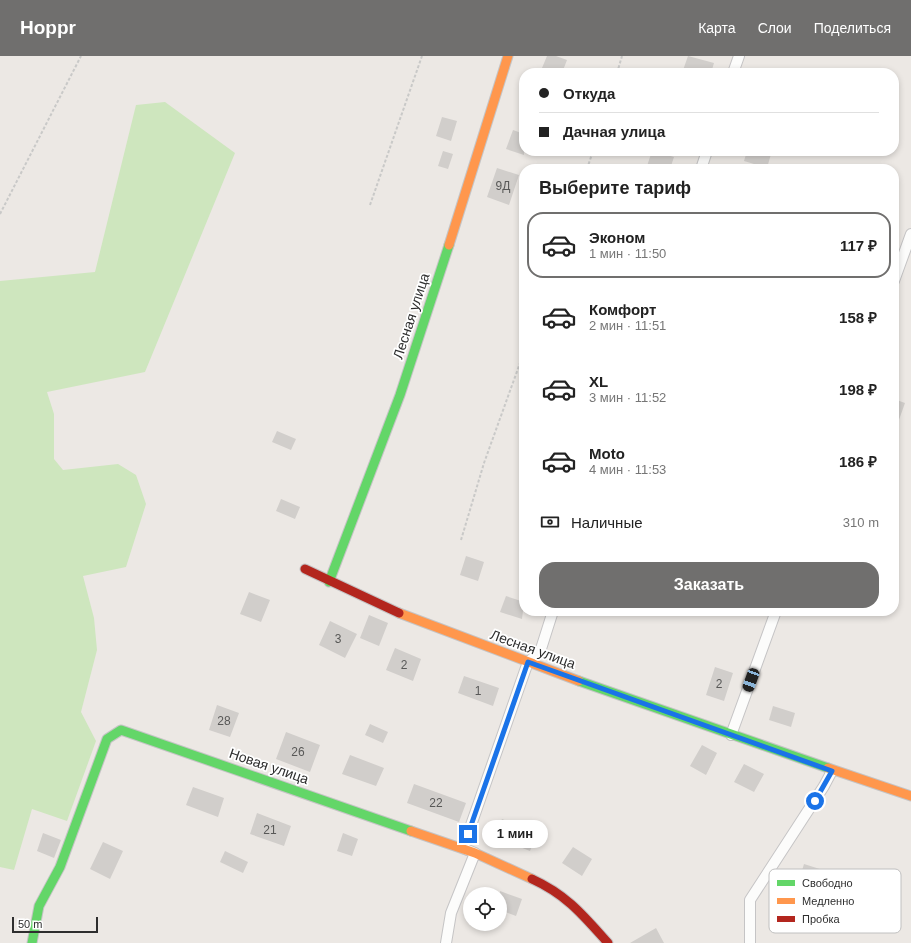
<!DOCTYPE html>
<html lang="ru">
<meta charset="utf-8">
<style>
body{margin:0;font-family:Helvetica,sans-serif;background:#f2f2f2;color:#222;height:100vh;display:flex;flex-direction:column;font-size:15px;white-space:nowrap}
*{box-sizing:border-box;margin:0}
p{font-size:13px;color:#767676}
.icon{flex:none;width:22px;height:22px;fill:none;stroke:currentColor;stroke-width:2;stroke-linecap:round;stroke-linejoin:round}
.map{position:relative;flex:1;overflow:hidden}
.details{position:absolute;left:519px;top:108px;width:380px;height:452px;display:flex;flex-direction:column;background:#fff;border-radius:16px;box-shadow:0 2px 6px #0003}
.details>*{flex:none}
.top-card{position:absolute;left:519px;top:12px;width:380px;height:88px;border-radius:16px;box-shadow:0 2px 6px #0003;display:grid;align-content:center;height:88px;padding:0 20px;background:#fff}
.controls{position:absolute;left:463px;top:831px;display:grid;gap:8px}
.controls a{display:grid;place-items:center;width:44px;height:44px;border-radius:50%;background:#fff;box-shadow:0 2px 6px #0003;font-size:20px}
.scale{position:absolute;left:12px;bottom:10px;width:86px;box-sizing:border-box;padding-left:4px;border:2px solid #2e2e2e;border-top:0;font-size:11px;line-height:14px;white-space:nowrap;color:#2e2e2e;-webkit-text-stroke:3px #fff;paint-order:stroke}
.end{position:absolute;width:18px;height:18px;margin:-9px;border:5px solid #1a73e8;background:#fff;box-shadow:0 0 0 2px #fff}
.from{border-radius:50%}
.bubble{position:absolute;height:28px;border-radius:14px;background:#fff;box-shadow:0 2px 6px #0003;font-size:13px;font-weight:800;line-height:28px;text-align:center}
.car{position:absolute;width:12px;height:24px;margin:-12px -6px;border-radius:5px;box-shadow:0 0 3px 1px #0007;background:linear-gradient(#222 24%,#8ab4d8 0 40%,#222 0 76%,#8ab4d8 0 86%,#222 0)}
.top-card b{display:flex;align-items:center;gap:14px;height:38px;font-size:15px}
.top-card b+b{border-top:1px solid #e0e0e0}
.top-card i{width:10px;height:10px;background:#222}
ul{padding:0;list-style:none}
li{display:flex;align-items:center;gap:12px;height:66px;margin:0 8px 6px;padding:0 12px;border:2px solid transparent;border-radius:16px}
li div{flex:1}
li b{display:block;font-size:15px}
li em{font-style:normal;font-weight:800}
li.on{border-color:#706f6e}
li>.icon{width:36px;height:36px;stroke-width:1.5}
h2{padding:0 20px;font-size:18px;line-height:48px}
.pay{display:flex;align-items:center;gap:10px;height:44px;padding:0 20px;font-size:15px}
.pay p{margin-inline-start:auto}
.primary-button{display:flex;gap:8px;margin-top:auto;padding:8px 20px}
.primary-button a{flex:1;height:46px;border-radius:16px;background:#706f6e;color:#fff;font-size:16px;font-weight:800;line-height:46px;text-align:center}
header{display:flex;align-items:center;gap:24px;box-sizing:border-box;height:56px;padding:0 20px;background:#706f6e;color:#fff}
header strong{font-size:19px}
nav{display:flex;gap:22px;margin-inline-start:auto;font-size:14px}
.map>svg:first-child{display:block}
.green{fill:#cee6be}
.building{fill:#d1cecb}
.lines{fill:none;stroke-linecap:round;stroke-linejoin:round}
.street-casing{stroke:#c5c4c5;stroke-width:12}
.fast-casing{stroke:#c5c4c5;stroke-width:11}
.slow-casing{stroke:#c5c4c5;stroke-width:11}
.jam-casing{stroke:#c5c4c5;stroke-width:11}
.path{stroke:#c9c9c8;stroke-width:2;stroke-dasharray:3 2;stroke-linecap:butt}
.street{stroke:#fcfcfb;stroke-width:10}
.fast{stroke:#63d668;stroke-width:9}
.slow{stroke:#ff974d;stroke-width:9}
.jam{stroke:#b3261e;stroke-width:9}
.route{stroke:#1a73e8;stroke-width:5}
.labels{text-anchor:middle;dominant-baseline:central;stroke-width:3.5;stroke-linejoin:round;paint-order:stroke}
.number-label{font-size:12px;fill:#585857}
.street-label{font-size:14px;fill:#2e2e2e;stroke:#fff}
.key{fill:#fff;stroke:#c0c0c0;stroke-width:1}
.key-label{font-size:11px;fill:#2e2e2e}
</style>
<header>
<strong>Hoppr</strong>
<nav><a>Карта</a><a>Слои</a><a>Поделиться</a></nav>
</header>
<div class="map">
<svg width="911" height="887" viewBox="0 0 911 887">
<rect width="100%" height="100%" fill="#ece8e4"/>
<path class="green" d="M 165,46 L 235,97 L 145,316 L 47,336 L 54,358 L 54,403 L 63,414 L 118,408 L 136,419 L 146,448 L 126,511 L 83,520 L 94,562 L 97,594 L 81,656 L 96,685 L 67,765 L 32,753 L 14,814 L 0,811 L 0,225 L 95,216 L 136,49 Z"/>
<path class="building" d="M 547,0 L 556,0 L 567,4 L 562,17 L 555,17 L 542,12 Z
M 688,0 L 714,7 L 711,17 L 682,17 Z
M 442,61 L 457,65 L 451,85 L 436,80 Z
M 513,74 L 524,78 L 524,99 L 506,93 Z
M 443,95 L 453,98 L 448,113 L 438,110 Z
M 652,95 L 674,101 L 670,113 L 657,113 L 647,110 Z
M 747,95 L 762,95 L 771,98 L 767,112 L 744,105 Z
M 497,112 L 519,119 L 509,149 L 487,141 Z
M 894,343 L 905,347 L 895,375 L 894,375 Z
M 277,375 L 296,383 L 291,394 L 272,386 Z
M 281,443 L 300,451 L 295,463 L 276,455 Z
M 466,500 L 484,506 L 478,525 L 460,519 Z
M 249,536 L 270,544 L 261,566 L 240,558 Z
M 506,540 L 524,546 L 522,563 L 500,556 Z
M 369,559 L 388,567 L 379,590 L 360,582 Z
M 330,565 L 357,578 L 345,602 L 319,589 Z
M 395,592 L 421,603 L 413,625 L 386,614 Z
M 715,611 L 733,617 L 724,645 L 706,639 Z
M 464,620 L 499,632 L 493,650 L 458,637 Z
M 217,649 L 239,657 L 230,681 L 209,674 Z
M 773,650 L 795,657 L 791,671 L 769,664 Z
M 370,668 L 388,676 L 383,687 L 365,679 Z
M 286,676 L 320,689 L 310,716 L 276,703 Z
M 702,689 L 717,697 L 706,719 L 690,710 Z
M 350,699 L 384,712 L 376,730 L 342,718 Z
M 744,708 L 764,718 L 754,736 L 734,726 Z
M 414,728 L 466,747 L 459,766 L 407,747 Z
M 193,731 L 224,742 L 218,761 L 186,749 Z
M 257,757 L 291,770 L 284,790 L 250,778 Z
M 502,763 L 537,777 L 530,795 L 495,781 Z
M 43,777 L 61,784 L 54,802 L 37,795 Z
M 343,777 L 358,783 L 352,800 L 337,795 Z
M 103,786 L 123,795 L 110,823 L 90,813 Z
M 573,791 L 592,803 L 582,820 L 562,807 Z
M 225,795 L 248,806 L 243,817 L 220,806 Z
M 804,808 L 826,815 L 822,828 L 800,821 Z
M 500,835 L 522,843 L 516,860 L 500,854 Z
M 656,872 L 664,887 L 630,887 Z"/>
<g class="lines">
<g class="street-casing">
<path id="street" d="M 733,17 L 739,0
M 701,113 L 707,95
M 894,225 L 911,178
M 731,679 L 776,555
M 446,887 L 451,857 L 475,797 L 463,792 L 528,606 L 540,596 L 553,555
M 750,887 L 750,844 L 824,730 L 832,715"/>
</g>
<g class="fast-casing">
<path id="fast" d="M 329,526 L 400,339 L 449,189
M 579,625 L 828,712
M 32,887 L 39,850 L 60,811 L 107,683 L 121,674 L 411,775"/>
</g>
<g class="slow-casing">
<path id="slow" d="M 449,189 L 508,0
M 399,557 L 579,625
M 828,712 L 911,740
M 411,775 L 475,797 L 532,823"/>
</g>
<g class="jam-casing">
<path id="jam" d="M 305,513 L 399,557
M 532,823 C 567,839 583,859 608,887"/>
</g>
<path class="path" d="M 617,17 L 622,0
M 587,113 L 593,95
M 370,149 L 422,0
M 0,158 L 81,0
M 461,484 L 484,407 L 524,296"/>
<use href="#street" class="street"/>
<use href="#fast" class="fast"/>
<use href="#slow" class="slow"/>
<use href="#jam" class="jam"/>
</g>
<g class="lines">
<path class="route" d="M 468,778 L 528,606 L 832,715 L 815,745"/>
</g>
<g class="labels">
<g class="number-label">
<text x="503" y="130">9Д</text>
<text x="338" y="583">3</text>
<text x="404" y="609">2</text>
<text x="719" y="628">2</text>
<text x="478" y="635">1</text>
<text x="224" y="665">28</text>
<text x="298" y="696">26</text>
<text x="436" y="747">22</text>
<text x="270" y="774">21</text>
</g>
<g class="street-label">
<text transform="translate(411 260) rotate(-72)">Лесная улица</text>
<text transform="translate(533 593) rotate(20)">Лесная улица</text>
<text transform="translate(269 710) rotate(19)">Новая улица</text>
</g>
</g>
<rect x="769" y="813" width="132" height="64" rx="6" class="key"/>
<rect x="777" y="824" width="18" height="6" fill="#63d668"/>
<rect x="777" y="842" width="18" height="6" fill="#ff974d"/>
<rect x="777" y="860" width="18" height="6" fill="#b3261e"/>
<g class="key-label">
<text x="802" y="831">Свободно</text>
<text x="802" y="849">Медленно</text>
<text x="802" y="867">Пробка</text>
</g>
</svg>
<div class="controls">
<a><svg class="icon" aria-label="locate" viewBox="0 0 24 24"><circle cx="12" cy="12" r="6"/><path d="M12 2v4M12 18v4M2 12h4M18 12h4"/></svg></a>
</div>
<div class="scale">50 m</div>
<i class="end from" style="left:815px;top:745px"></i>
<i class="end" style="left:468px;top:778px"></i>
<div class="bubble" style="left:482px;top:764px;width:66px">1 мин</div>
<i class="car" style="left:751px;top:624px;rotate:200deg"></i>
<div class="top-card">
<b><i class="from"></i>Откуда</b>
<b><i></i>Дачная улица</b>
</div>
<section class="details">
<h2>Выберите тариф</h2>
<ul>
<li class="on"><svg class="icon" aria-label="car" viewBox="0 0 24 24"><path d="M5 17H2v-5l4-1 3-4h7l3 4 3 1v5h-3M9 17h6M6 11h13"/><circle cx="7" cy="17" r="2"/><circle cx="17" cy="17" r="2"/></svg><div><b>Эконом</b><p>1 мин · 11:50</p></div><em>117 ₽</em></li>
<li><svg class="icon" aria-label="car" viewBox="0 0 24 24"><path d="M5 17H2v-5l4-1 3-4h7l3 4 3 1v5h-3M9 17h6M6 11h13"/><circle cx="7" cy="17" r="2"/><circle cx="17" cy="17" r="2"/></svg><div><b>Комфорт</b><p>2 мин · 11:51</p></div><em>158 ₽</em></li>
<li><svg class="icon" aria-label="car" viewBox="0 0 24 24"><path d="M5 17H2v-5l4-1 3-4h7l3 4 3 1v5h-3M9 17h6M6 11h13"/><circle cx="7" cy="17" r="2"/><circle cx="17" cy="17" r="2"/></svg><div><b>XL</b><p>3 мин · 11:52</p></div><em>198 ₽</em></li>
<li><svg class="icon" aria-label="car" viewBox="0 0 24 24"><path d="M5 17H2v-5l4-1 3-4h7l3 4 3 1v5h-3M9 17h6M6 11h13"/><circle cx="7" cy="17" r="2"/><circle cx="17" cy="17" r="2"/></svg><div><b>Moto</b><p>4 мин · 11:53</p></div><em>186 ₽</em></li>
</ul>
<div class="pay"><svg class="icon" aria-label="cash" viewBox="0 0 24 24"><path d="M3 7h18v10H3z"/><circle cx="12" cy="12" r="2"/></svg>Наличные<p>310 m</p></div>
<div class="primary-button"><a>Заказать</a></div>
</section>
</div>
